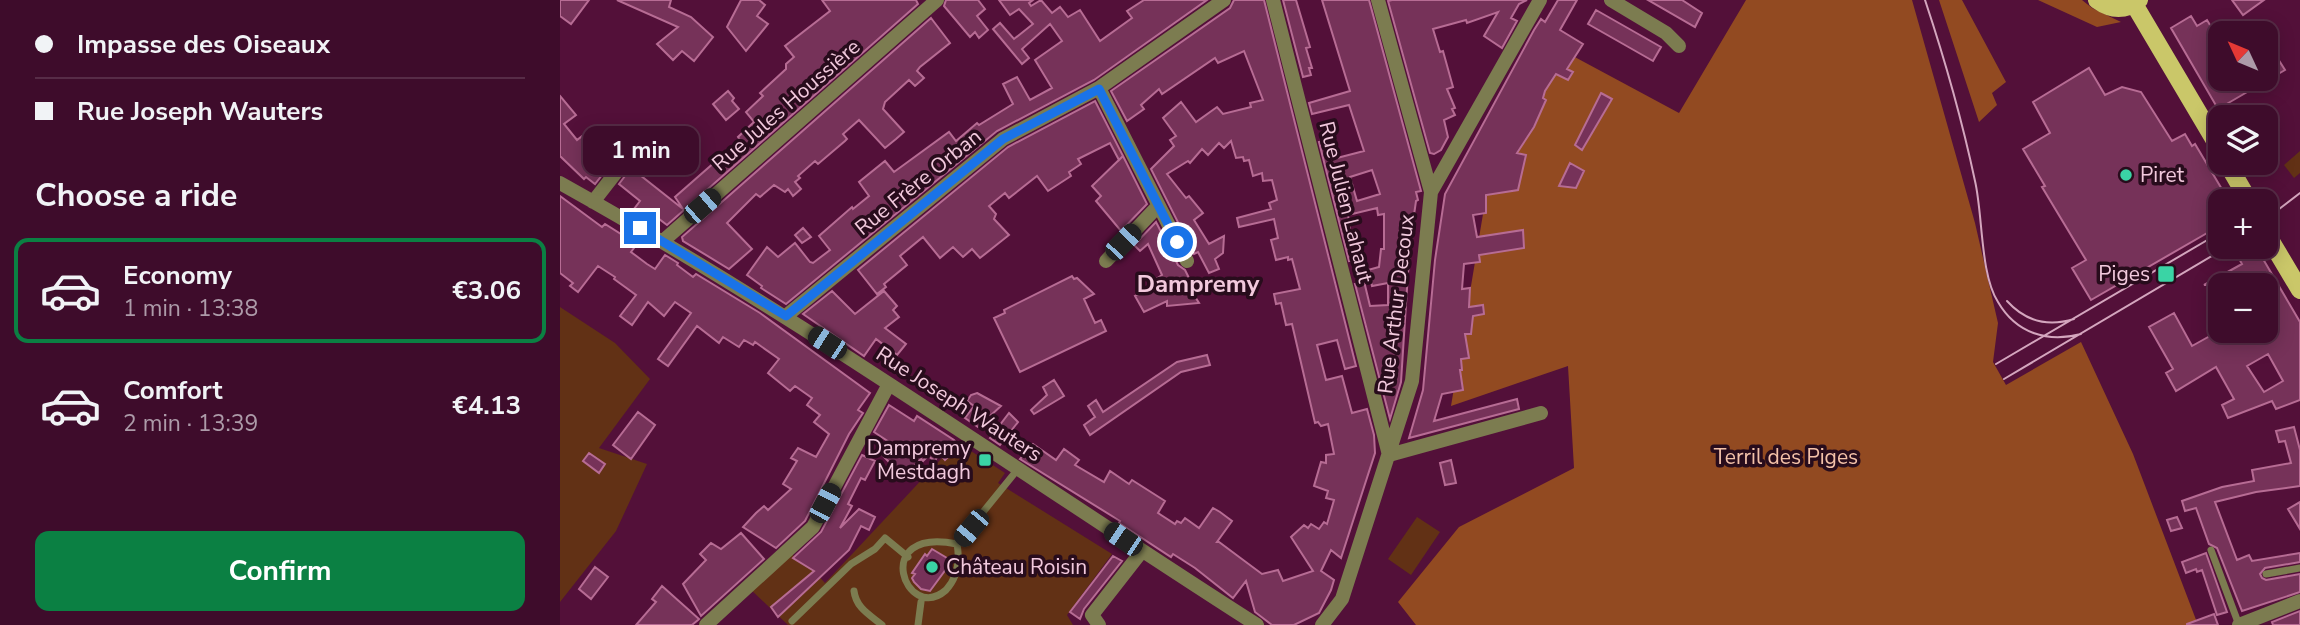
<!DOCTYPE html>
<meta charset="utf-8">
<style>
body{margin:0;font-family:"Nunito Sans",sans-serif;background:#491a37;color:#f1f3f6;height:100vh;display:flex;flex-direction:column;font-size:26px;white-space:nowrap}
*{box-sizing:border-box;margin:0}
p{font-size:23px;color:#ad9ba9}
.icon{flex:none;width:38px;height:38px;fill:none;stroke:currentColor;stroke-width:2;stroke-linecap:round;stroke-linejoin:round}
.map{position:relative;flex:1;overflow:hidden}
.drawer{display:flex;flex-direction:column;background:#3e0c2b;width:560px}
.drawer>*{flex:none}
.guide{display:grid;align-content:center;height:154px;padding:0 35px;background:#3e0c2b}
.needle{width:46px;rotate:314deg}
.fabs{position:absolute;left:1648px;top:21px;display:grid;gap:14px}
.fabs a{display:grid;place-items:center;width:70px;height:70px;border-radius:14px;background:#3e0c2b;box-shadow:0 4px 18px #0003,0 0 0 2px #572c47;font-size:35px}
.end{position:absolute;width:32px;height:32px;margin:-16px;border:9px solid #1a73e8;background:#fff;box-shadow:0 0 0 4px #fff}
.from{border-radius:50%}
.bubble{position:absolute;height:49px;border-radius:14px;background:#3e0c2b;box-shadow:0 4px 18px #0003,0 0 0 2px #572c47;font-size:23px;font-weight:700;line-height:49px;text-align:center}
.car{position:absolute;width:21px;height:42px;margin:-21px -10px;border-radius:9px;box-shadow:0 0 5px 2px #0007;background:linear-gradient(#222 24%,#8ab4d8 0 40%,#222 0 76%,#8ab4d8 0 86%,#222 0)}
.guide b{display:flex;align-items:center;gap:24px;height:66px;font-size:26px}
.guide b+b{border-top:2px solid #572c47}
.guide i{width:18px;height:18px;background:#f1f3f6}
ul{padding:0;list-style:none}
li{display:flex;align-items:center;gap:21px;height:105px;margin:0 14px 10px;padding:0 21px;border:4px solid transparent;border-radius:14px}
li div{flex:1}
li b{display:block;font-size:26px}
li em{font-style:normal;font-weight:700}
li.on{border-color:#0b8043}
li>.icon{width:63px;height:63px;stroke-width:1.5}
h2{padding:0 35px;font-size:32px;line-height:84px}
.cta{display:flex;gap:14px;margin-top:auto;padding:14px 35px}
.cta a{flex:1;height:80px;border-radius:14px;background:#0b8043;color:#fff;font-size:28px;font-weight:700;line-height:80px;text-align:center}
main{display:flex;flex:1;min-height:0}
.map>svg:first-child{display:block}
.green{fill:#623115}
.forest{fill:#924a21}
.building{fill:#763259;stroke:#b76c94;stroke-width:2;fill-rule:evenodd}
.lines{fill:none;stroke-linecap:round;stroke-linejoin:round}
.lane{stroke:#7c7c50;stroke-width:7}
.street{stroke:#7c7c50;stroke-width:14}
.primary{stroke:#cac769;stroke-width:18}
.tram{stroke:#d4a6be;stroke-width:2}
.route{stroke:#1a73e8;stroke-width:9}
.poi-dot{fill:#3ad4a5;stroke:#280c1c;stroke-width:2.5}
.labels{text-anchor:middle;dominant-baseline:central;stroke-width:7;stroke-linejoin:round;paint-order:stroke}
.street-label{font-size:21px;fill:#f2c9dd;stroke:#280c1c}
.poi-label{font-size:21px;fill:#f2c9dd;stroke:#280c1c;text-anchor:start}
.park-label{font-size:21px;fill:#f4c2a9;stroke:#280c1c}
.quarter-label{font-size:24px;font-weight:bold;fill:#f2c9dd;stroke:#280c1c}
</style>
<main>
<section class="drawer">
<div class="guide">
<b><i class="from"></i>Impasse des Oiseaux</b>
<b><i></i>Rue Joseph Wauters</b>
</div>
<h2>Choose a ride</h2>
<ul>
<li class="on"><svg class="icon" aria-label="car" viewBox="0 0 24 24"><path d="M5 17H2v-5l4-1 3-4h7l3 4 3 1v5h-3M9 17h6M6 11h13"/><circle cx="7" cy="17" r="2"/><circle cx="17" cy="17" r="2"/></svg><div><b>Economy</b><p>1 min · 13:38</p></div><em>€3.06</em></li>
<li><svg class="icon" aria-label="car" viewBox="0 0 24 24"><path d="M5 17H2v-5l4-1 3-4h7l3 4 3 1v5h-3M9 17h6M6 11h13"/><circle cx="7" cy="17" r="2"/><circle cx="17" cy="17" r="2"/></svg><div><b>Comfort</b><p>2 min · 13:39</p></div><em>€4.13</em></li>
</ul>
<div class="cta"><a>Confirm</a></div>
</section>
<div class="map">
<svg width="1740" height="625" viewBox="0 0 1740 625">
<rect width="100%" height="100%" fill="#531039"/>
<path class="green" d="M 1740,151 L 1740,173 L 1734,178 L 1724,165 Z
M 0,307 L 55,343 L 90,379 L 39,448 L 87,464 L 56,531 L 0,602 Z
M 397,442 L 445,473 L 438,483 L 552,554 L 507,615 L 513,625 L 228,625 L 188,587 L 227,551 L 252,569 L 265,583 Z
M 857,517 L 880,532 L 851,575 L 828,559 Z"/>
<path class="forest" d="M 1186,0 L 1352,0 L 1415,223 L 1438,323 L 1433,362 L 1446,385 L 1521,342 L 1573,454 L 1638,625 L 856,625 L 838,602 L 899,527 L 1014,468 L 1008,366 L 891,406 L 929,178 L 998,48 L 1119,113 Z
M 1379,0 L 1402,0 L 1446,82 L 1432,93 L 1437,105 L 1419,122 Z
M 1478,0 L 1522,0 L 1532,8 L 1561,22 L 1537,27 Z"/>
<path class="building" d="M 0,0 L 29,0 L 11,24 L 0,16 Z
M 57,0 L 111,0 L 109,7 L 131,17 L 153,37 L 134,61 L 122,51 L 113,60 L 97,44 L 118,27 Z
M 181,0 L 199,0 L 205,5 L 197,16 L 208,24 L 186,51 L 167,27 Z
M 262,0 L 356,0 L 358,4 L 107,225 L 99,219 L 90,223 L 71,213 L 80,201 L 59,184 L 71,168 L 123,209 L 115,197 L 180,140 L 178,137 L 194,122 L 186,112 L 203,96 L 200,93 L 226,69 L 226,64 L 234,57 L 225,46 L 270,11 Z
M 386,0 L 418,0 L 425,9 L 417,16 L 428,30 L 419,38 L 415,32 L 410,37 L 384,6 Z
M 439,0 L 473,0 L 469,3 L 471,6 L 481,0 L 492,13 L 500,7 L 508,17 L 520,10 L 540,41 L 572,18 L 567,11 L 584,0 L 647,0 L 534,80 L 437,131 L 226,304 L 201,288 L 202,286 L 187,275 L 207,247 L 218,257 L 235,243 L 250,262 L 253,263 L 270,250 L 259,236 L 292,207 L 293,209 L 309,196 L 299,182 L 325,161 L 334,172 L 389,132 L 396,141 L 417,123 L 419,125 L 453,104 L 443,84 L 457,77 L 470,100 L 492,88 L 475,60 L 502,41 L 490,24 L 462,49 L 469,58 L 462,64 L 433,29 L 440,23 L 454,39 L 473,24 L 459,9 L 450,15 Z
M 674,0 L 704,0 L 796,366 L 785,369 L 777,340 L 757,345 L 766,380 L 782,376 L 792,413 L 807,409 L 814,435 L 815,453 L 781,558 L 771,550 L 761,571 L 774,580 L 771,590 L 759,613 L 734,625 L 712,625 L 695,612 L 686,581 L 673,598 L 635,568 L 613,554 L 611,557 L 559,523 L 560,521 L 460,459 L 473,444 L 496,460 L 504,449 L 519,460 L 515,465 L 544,482 L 550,471 L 569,484 L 572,480 L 605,501 L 598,513 L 615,524 L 617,521 L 621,523 L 625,518 L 639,528 L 653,508 L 660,512 L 672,521 L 657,542 L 659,542 L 702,574 L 718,570 L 723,581 L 753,571 L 731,537 L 744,525 L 748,528 L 751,524 L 759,529 L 764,522 L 767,524 L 774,500 L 766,498 L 768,491 L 754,486 L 761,462 L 766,463 L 766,455 L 774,454 L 768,424 L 761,426 L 758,422 L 755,423 L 732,324 L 726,325 L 721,303 L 716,304 L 714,294 L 740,289 L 732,259 L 728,260 L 728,257 L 716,260 L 711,240 L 718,238 L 714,219 L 679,227 L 677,218 L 711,209 L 709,203 L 717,200 L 712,180 L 703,181 L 702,173 L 693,176 L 689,160 L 684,161 L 683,157 L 676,158 L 671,141 L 664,148 L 659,143 L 648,155 L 642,149 L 630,163 L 628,161 L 607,174 L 626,198 L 629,196 L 643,213 L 634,220 L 649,244 L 664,236 L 663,253 L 655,259 L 659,269 L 649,273 L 638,252 L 634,254 L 591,169 L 614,146 L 610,140 L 616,136 L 603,118 L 621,102 L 636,122 L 657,107 L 663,114 L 691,107 L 690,103 L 703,100 L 684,51 L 658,63 L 655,58 L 602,94 L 599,89 L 581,105 L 584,109 L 567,121 L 551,91 L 670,8 Z
M 723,0 L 736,0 L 750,47 L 746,48 L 752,68 L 749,68 L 751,75 L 743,77 Z
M 762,0 L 809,0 L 861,191 L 856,192 L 858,200 L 856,201 L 853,222 L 854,222 L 848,273 L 841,382 L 830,419 L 795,284 L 804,281 L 810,306 L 828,305 L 828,283 L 812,286 L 808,270 L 819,267 L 821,249 L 824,249 L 824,214 L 818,215 L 817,208 L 788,215 L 791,236 L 793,236 L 799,259 L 789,261 L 759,142 L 772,139 L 777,158 L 804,151 L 789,105 L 752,114 L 749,103 L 790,91 ZM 812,170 L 820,194 L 797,201 L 790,177 Z
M 832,0 L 967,0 L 959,4 L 951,18 L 957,21 L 942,48 L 924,36 L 938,12 L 907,23 L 906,20 L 873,29 L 880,52 L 883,51 L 893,87 L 887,89 L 895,108 L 892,109 L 895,115 L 884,120 L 888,137 L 881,150 L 874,154 L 870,153 L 828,1 Z
M 998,0 L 1017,0 L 1000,30 L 1023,44 L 1007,69 L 1013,72 L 1008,80 L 996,74 L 985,91 L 983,98 L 986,100 L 974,127 L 957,153 L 966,155 L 958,190 L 926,195 L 926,213 L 913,215 L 917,237 L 963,230 L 964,248 L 919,255 L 920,262 L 904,264 L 902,289 L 910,288 L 909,307 L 923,305 L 924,314 L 913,316 L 911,334 L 905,334 L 909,358 L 901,359 L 902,370 L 900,370 L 903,390 L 882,394 L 874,421 L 957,399 L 959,409 L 849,438 L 863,390 L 875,260 L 885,194 L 974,30 L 981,19 L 985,22 Z
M 1088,0 L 1122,0 L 1142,13 L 1135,27 Z
M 1672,0 L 1704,0 L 1683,15 Z
M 1036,10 L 1101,47 L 1093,61 L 1028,24 Z
M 1631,16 L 1637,26 L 1647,20 L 1653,30 L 1661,26 L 1661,79 L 1706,79 L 1706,40 L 1725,70 L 1658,109 L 1611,28 Z
M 371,18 L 390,43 L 360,67 L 357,71 L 364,78 L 355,86 L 349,80 L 325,102 L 323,109 L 344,132 L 336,139 L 325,148 L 299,120 L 283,134 L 287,139 L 285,141 L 258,164 L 255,161 L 238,176 L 240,178 L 235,182 L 241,189 L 233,196 L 228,189 L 225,192 L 214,185 L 200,197 L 196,194 L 167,223 L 192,249 L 169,269 L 123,241 L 122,237 Z
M 1529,68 L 1545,95 L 1562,87 L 1581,92 L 1612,141 L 1625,134 L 1632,146 L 1635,144 L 1669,201 L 1661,201 L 1661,225 L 1531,300 L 1512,268 L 1526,260 L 1482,187 L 1485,186 L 1463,149 L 1490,133 L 1473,102 Z
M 168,91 L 174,98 L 172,101 L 179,109 L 166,120 L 153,104 Z
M 1041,93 L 1052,99 L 1022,150 L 1015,145 Z
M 0,96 L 16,115 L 4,124 L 17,140 L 31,129 L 38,136 L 24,149 L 32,159 L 46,170 L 35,184 L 26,177 L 24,179 L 0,156 Z
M 535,101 L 563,156 L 559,160 L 550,143 L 518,159 L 521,164 L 509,172 L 511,176 L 488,191 L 477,176 L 449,198 L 445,193 L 429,206 L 436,214 L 434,219 L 449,235 L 420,258 L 412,249 L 403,257 L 393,247 L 380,258 L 363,237 L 340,256 L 347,265 L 324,284 L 326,287 L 317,294 L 298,270 L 448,147 Z
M 563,156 L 587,204 L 561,231 L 536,201 L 541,196 L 532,186 Z
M 1010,163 L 1024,171 L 1016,188 L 999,186 Z
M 0,196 L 42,227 L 45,224 L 61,234 L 63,230 L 80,240 L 71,252 L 87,264 L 95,269 L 105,255 L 118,263 L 117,265 L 133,277 L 136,274 L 200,313 L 310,393 L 298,410 L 303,413 L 289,434 L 245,521 L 216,548 L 183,527 L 196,513 L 204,506 L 208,510 L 231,489 L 223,484 L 237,461 L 231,458 L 238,448 L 256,457 L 269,434 L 254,422 L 260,415 L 247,405 L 252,398 L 235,386 L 230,391 L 208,373 L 219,359 L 195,342 L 193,345 L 184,340 L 179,347 L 163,337 L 159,343 L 137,326 L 108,366 L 98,359 L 131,313 L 115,302 L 104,316 L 88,302 L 72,325 L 60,316 L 76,295 L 54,279 L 55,277 L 38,266 L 18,292 L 10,286 L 13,283 L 0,273 Z
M 596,222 L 618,265 L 625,270 L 629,278 L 625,281 L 639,303 L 607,306 L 607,301 L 584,312 L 575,296 L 593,287 L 590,283 L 602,275 L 588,244 L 580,251 L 574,245 Z
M 243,228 L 251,237 L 242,243 L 235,235 Z
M 1692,247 L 1696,247 L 1740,322 L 1740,400 L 1716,409 L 1712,401 L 1668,418 L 1662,405 L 1674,399 L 1656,367 L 1616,391 L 1606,373 L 1613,369 L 1589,327 L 1614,313 L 1632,346 L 1659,331 L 1706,331 L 1706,273 L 1685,285 L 1661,285 L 1661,314 L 1648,292 L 1660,285 L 1644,285 L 1682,264 L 1677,255 ZM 1708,354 L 1723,381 L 1704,392 L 1687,366 Z
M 512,276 L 514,279 L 517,278 L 534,294 L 524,299 L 535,323 L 541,320 L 546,331 L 460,372 L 434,318 L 445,313 L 444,310 Z
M 272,291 L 295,314 L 324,291 L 337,306 L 333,310 L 339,317 L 325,328 L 346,344 L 337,355 L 316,339 L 304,356 L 243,314 Z
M 647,355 L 650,365 L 621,372 L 530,435 L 524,425 L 535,417 L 528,406 L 536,400 L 543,412 L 617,362 Z
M 494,380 L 504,396 L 474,414 L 471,410 L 487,395 L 483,387 Z
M 417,393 L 441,406 L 418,427 L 405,418 L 414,406 L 407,401 L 411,395 Z
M 329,405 L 354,421 L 357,416 L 394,440 L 399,446 L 385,460 L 379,453 L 375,461 L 368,456 L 363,461 L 361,459 L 344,477 L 319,452 L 329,442 L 314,432 Z
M 78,412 L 95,425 L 71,459 L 53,445 Z
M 449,413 L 458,422 L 440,445 L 430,438 Z
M 1734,427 L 1740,450 L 1740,486 L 1696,492 L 1655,502 L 1677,560 L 1689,555 L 1692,561 L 1740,553 L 1740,562 L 1705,568 L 1700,574 L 1702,578 L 1706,580 L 1740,574 L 1740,592 L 1682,611 L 1657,548 L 1649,544 L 1636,508 L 1625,511 L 1622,501 L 1662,487 L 1694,481 L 1692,470 L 1731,463 L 1725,441 L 1719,442 L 1716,431 Z
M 29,453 L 45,464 L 39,473 L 23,461 Z
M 302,455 L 315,461 L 305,480 L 301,478 L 288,504 L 292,506 L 280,528 L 299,509 L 315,517 L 309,530 L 301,526 L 289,550 L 218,617 L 211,607 L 254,571 L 233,558 L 261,532 Z
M 891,460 L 896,483 L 885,485 L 880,463 Z
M 1740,502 L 1740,529 L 1728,509 Z
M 1617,517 L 1622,528 L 1611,531 L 1607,520 Z
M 181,533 L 204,559 L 141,616 L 123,584 L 146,560 L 140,554 L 151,543 L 161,549 Z
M 372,549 L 392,561 L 370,591 L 361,589 L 354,582 L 352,578 L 355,574 L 352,573 L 365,554 L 367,556 Z
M 1646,553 L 1667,612 L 1657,615 L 1642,570 L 1637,572 L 1636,569 L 1626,573 L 1622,562 Z
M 553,556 L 562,561 L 524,609 L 520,619 L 510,612 Z
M 35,567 L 48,577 L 31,599 L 19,589 Z
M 102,586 L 139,619 L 138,620 L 132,625 L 76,625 L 96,602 L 92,599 Z
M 1740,611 L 1740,625 L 1713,625 L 1712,622 Z
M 1654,614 L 1658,625 L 1627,625 L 1627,624 Z"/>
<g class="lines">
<path class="lane" d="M 397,544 C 400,561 398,577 386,590 C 346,625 309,526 397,544 L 458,469
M 1651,550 L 1679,625
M 1706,574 L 1740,568
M 294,591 C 296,608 310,615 322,625
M 232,621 L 291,564 L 315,549 L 325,538 L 348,557
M 358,625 L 361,602"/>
<path class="street" d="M 713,0 L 829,455 L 981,413
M 818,0 L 871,192
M 1051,0 L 1106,33 L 1119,46
M 539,88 L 627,261
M 0,183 C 241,317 465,477 697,625
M 33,202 L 82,139
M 103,241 L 377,0
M 546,261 L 598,206
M 226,316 L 443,139 L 539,88 L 664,0
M 146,625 L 253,527 L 329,384
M 539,625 L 532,615 L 582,551
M 762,625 L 782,599 L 852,381 L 871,192 L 980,0
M 1679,625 L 1740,601"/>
<path class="primary" d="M 1537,0 C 1551,10 1565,11 1579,0
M 1574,4 L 1661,151
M 1667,163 L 1689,201
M 1706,233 L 1740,290"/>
<path class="tram" d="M 1365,0 C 1385,60 1402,120 1415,181 C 1423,215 1420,274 1438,302 C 1456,333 1487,343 1521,334
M 1706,219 L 1740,193
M 1447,301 C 1465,321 1488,327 1514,319
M 1436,364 L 1661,232
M 1444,379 L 1667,247"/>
</g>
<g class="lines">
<path class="route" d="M 80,228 L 226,316 L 443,139 L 539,89 L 617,242"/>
</g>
<g class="poi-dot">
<circle cx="1566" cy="175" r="7"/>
<rect x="1597" y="265" width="18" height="18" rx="3.5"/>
<rect x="418" y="453" width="14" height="14" rx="3.5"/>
<circle cx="372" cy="567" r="7"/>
</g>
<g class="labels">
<g class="street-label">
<text transform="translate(226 105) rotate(-41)">Rue Jules Houssière</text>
<text transform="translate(358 182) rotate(-39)">Rue Frère Orban</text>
<text transform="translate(786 202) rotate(76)">Rue Julien Lahaut</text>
<text transform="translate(836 304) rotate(-83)">Rue Arthur Decoux</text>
<text transform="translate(399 404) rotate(33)">Rue Joseph Wauters</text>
</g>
<g class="poi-label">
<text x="1580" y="175">Piret</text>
<text x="1590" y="274" text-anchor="end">Piges</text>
<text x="411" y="448" text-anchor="end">Dampremy<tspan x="411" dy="24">Mestdagh</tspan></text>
<text x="386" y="567">Château Roisin</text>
</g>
<g class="park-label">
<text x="1226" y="457">Terril des Piges</text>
</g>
<g class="quarter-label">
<text x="638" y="284">Dampremy</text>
</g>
</g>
</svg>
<div class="fabs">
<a><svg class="needle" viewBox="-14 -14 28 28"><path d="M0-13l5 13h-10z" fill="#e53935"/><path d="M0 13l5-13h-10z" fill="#ad9ba9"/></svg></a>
<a><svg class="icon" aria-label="layers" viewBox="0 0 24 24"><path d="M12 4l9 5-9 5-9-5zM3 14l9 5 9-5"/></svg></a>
<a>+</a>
<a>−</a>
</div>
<i class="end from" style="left:617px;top:242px"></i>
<i class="end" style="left:80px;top:228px"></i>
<div class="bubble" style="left:23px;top:126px;width:116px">1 min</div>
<i class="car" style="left:142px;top:206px;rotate:49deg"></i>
<i class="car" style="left:563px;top:242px;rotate:44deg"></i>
<i class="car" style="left:267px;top:343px;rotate:303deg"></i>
<i class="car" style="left:265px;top:503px;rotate:28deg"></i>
<i class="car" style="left:411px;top:528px;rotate:220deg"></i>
<i class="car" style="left:563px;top:539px;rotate:304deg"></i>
</div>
</main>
